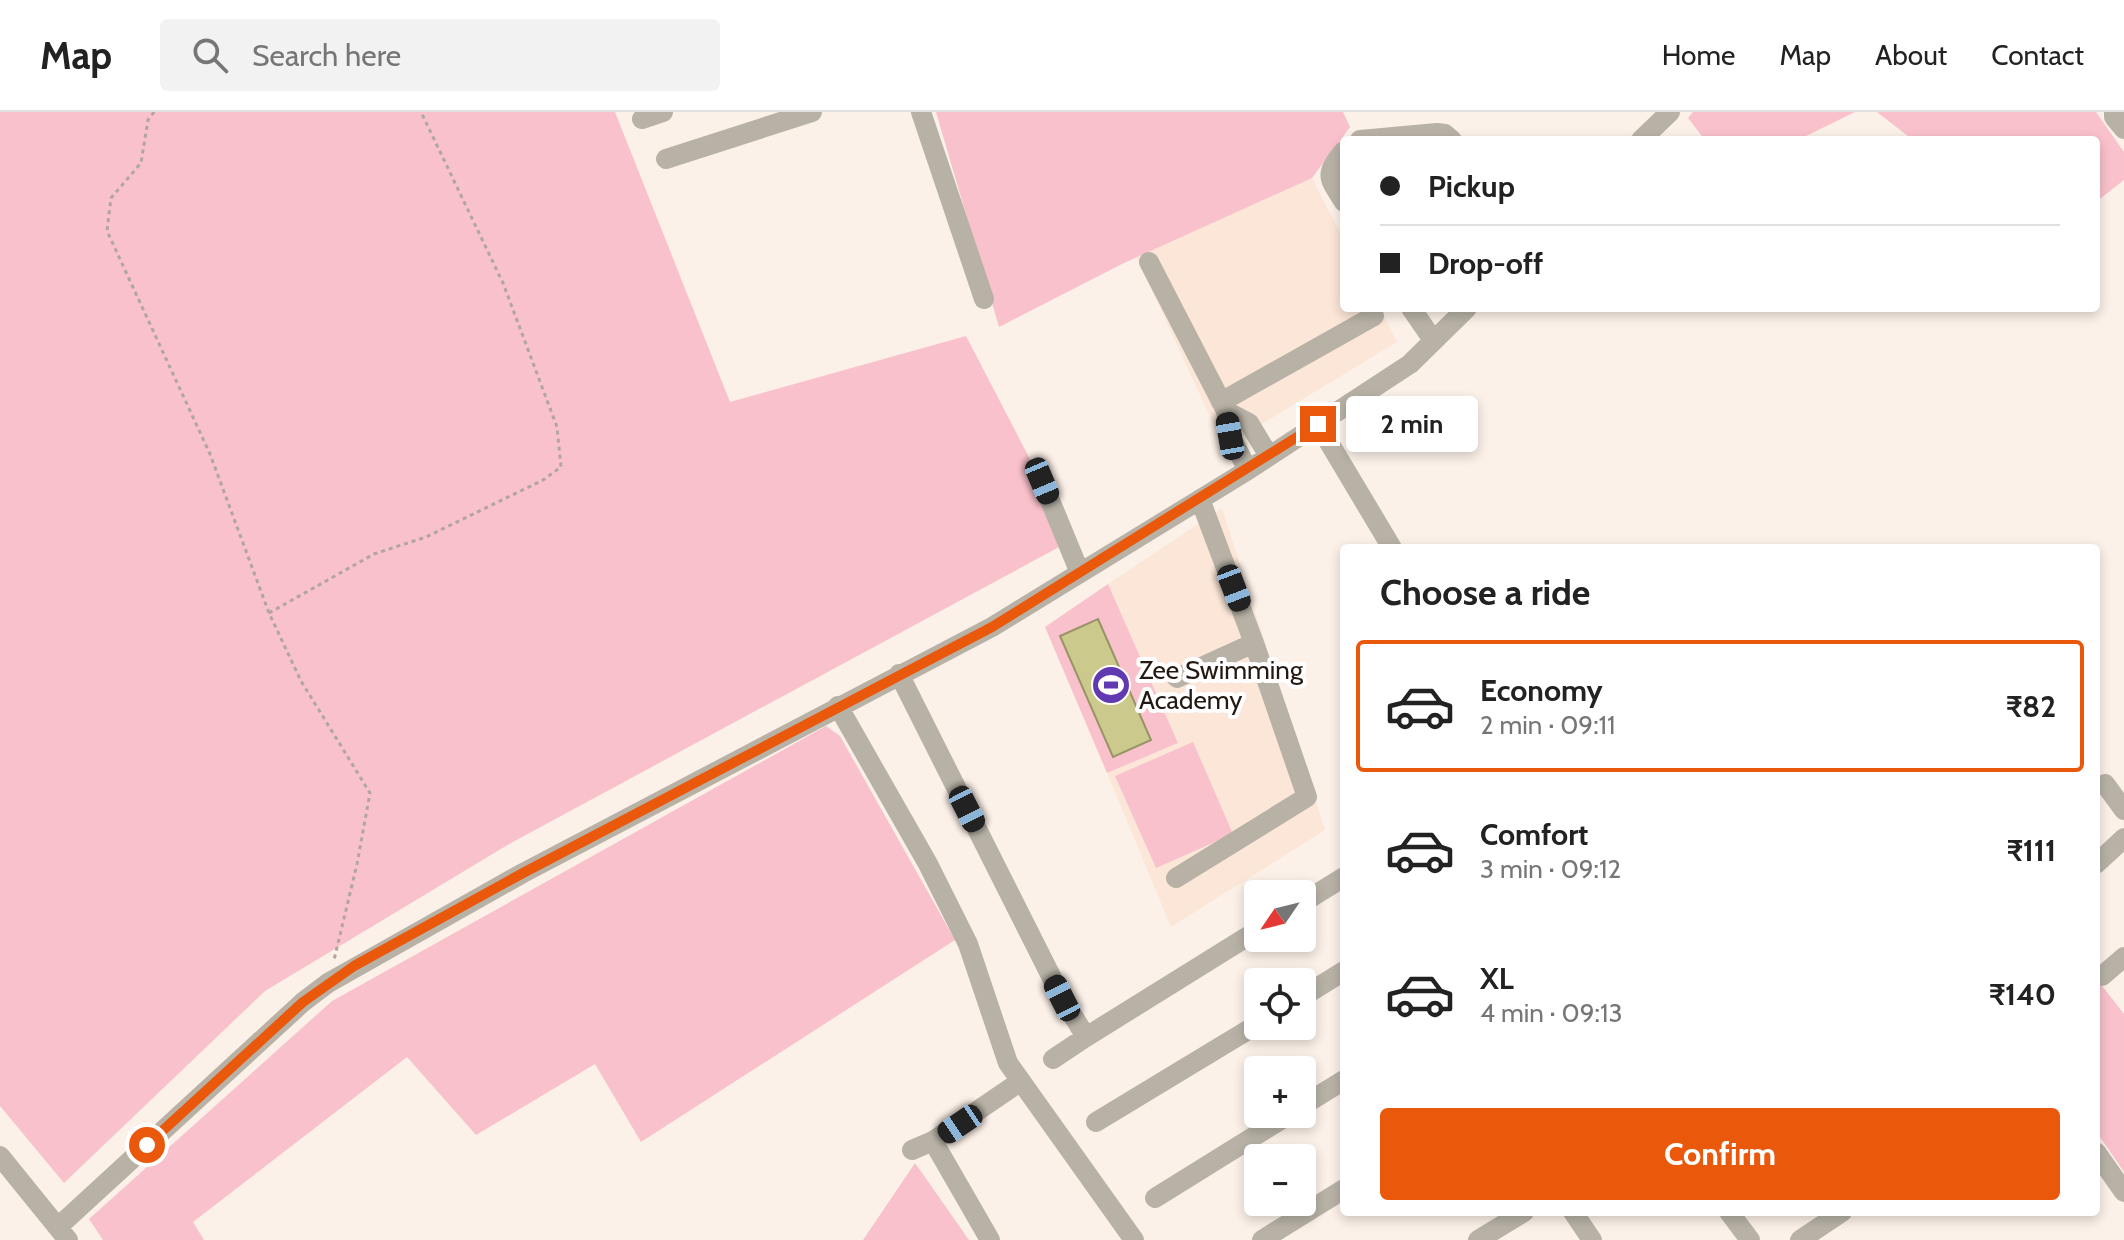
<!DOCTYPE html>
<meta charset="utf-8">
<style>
body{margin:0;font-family:Cabin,sans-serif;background:#f2f2f2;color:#222;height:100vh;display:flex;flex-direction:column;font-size:30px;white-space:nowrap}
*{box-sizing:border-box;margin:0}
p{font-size:26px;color:#767676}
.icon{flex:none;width:44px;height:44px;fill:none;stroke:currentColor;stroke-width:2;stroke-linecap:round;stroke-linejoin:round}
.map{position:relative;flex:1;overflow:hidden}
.details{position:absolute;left:1340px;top:432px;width:760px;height:672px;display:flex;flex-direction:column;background:#fff;border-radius:8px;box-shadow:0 4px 12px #0003}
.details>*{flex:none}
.hud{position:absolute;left:1340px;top:24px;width:760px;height:176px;border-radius:8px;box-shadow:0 4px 12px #0003;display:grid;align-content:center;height:176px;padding:0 40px;background:#fff}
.needle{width:52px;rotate:235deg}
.fabs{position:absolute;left:1244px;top:768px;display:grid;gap:16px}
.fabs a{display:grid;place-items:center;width:72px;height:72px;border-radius:8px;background:#fff;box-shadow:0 4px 12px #0003;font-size:40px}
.end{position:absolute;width:36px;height:36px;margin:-18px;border:10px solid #ea580c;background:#fff;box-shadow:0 0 0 4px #fff}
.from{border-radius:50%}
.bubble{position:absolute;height:56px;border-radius:8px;background:#fff;box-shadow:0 4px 12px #0003;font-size:26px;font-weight:700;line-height:56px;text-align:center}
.car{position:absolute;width:24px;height:48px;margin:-24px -12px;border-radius:10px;box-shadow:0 0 6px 2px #0007;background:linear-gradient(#222 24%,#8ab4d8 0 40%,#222 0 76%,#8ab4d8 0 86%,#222 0)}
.hud b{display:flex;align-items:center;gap:28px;height:76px;font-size:30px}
.hud b+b{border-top:2px solid #e0e0e0}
.hud i{width:20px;height:20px;background:#222}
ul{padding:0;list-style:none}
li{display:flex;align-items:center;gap:24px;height:132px;margin:0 16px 12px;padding:0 24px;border:4px solid transparent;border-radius:8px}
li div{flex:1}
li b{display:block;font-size:30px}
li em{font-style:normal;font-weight:700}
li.selected{border-color:#ea580c}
li>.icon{width:72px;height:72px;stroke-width:1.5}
h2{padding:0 40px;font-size:36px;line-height:96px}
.primary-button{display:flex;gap:16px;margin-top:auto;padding:16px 40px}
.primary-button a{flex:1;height:92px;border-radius:8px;background:#ea580c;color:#fff;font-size:32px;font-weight:700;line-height:92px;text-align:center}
header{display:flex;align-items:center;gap:48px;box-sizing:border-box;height:112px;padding:0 40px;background:#fff;border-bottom:2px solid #e0e0e0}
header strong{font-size:38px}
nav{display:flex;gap:44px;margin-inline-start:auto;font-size:28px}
.search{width:560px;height:72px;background:#f2f2f2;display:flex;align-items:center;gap:20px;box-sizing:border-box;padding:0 28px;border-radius:8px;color:#767676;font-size:30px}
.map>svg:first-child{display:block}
.built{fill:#fbe6d8}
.green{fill:#f9c1cb}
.water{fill:#ccc98c;stroke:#999467;stroke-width:2}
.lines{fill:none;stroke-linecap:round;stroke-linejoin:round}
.path{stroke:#b1a69f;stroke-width:3;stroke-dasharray:4 4;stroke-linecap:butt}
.minor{stroke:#b8b2a6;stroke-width:20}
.route{stroke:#ea580c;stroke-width:10}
.labels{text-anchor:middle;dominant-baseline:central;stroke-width:8;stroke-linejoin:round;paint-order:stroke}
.poi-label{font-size:26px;fill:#231912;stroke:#fff;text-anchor:start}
</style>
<header>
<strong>Map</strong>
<div class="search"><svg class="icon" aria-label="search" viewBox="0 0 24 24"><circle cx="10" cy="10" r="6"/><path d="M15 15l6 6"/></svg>Search here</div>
<nav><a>Home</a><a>Map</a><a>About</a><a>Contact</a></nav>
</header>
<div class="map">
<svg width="2124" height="1128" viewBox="0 0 2124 1128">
<rect width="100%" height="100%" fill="#fcf1e9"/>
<path class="built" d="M 1343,0 L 1350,15 L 1312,66 L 1344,128 L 1344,196 L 1380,196 L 1397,230 L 1224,335 L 1137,146 Z
M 1222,396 L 1325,718 L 1171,815 L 1107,661 L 1178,631 L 1108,472 Z"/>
<path class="green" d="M 0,0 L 615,0 L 730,290 L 966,224 L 1072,428 L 511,731 L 265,879 L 64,1071 L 0,994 Z
M 936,0 L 1343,0 L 1350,15 L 1312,66 L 1124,151 L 999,215 Z
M 1693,0 L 1855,0 L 1798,28 L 1705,28 L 1688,6 Z
M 1877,0 L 2096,0 L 2124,40 L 2124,68 L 2096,90 L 2096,28 L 1913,28 Z
M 1108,472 L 1178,631 L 1107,661 L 1045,515 Z
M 826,614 L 840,624 L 955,828 L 641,1030 L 595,952 L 476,1023 L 407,945 L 193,1110 L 204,1128 L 103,1128 L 89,1107 L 332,889 Z
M 1193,630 L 1233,722 L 1156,756 L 1115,664 Z
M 2096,866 L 2124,902 L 2124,1060 L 2096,1019 Z
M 915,1051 L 969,1128 L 863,1128 Z"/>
<path class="water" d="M 1098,507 L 1151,628 L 1113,645 L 1060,524 Z"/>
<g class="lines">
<path class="path" d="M 154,0 L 148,8 L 141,51 L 111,86 L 107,119 L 210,342 L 269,501 L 301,569 L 370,681 L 357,752 L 334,848
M 269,501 L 374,442 L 426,425 L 543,368 L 561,355 L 557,315 L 503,171 L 421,0"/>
<path class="minor" d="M 921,0 L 984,187
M 2114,0 L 2114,5 L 2124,17
M 642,7 L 663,0
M 1360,28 L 1437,21 L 1445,22 L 1452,28
M 1641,28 L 1670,0
M 1344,39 C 1324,63 1328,65 1344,90
M 666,47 L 812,0
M 1149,150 L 1226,299
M 1411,196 L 1433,228
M 1221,290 L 1374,204
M 1318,312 L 1392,436
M 1248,358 L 1230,324 L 1226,299 L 1249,311 L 1269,344
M 1042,369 L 1080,461
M 899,562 L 1062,886 L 1086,925 L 1258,818
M 1177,566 L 1254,531
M 838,594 L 928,752 L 968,832 L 1008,951 L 1134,1128
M 2105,672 L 2124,698
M 2096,752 L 2124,726
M 1176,766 L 1307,685 L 1254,531 L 1200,387
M 1302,791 L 1344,765
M 2102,864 L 2124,845
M 1302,885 L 1344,859
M 1053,947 L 1086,925
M 1302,994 L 1344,968
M 1096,1010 L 1258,912
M 912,1038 L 933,1029
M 2096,1040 L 2124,1080
M 0,1044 L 68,1128
M 1155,1086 L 1290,1002
M 1573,1100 L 1592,1128
M 1729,1100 L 1750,1128
M 58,1115 L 303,890 L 328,871 L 523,761 L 992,515 L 1248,358 L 1410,252 L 1467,196
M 990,1128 L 933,1029 L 1021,969
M 1262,1128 L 1344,1077
M 1478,1128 L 1524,1100
M 1800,1128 L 1842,1100"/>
</g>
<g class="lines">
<path class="route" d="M 147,1033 L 303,890 L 354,854 L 523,761 L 992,515 L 1318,312"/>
</g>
<defs>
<g id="stadium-disc" transform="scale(2)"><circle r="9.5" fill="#6139b1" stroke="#fff"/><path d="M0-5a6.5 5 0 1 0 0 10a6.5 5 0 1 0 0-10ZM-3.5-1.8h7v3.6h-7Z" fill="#fff"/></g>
</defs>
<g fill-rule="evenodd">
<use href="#stadium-disc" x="1111" y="573"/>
</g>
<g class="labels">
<g class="poi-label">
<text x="1139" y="558">Zee Swimming<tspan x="1139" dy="30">Academy</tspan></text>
</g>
</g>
</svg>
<div class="fabs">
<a><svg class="needle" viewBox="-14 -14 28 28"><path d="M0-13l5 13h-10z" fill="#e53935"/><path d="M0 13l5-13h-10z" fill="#767676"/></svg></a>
<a><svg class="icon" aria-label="locate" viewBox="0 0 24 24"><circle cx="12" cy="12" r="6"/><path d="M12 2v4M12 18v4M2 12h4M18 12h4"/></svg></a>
<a>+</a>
<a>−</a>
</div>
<i class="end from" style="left:147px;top:1033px"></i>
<i class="end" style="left:1318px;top:312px"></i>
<div class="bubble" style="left:1346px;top:284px;width:132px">2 min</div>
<i class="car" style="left:1230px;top:324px;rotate:350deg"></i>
<i class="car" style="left:1042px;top:369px;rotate:157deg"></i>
<i class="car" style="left:1234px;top:476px;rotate:159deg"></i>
<i class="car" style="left:967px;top:697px;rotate:153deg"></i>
<i class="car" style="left:1062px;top:886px;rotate:333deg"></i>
<i class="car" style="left:960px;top:1012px;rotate:236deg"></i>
<div class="hud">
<b><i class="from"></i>Pickup</b>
<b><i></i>Drop-off</b>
</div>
<section class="details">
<h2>Choose a ride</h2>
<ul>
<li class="selected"><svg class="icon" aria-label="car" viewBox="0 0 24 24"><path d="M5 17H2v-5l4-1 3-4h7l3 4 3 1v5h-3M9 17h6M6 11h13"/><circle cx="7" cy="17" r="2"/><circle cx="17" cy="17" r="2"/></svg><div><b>Economy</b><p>2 min · 09:11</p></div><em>₹82</em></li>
<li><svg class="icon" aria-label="car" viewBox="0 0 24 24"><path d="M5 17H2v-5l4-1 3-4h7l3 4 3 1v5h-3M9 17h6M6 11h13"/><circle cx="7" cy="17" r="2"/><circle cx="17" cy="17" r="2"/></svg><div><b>Comfort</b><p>3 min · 09:12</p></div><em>₹111</em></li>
<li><svg class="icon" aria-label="car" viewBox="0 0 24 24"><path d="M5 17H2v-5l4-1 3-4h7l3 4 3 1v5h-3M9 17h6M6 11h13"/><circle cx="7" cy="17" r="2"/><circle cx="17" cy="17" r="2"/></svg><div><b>XL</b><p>4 min · 09:13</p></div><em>₹140</em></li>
</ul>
<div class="primary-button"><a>Confirm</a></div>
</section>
</div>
